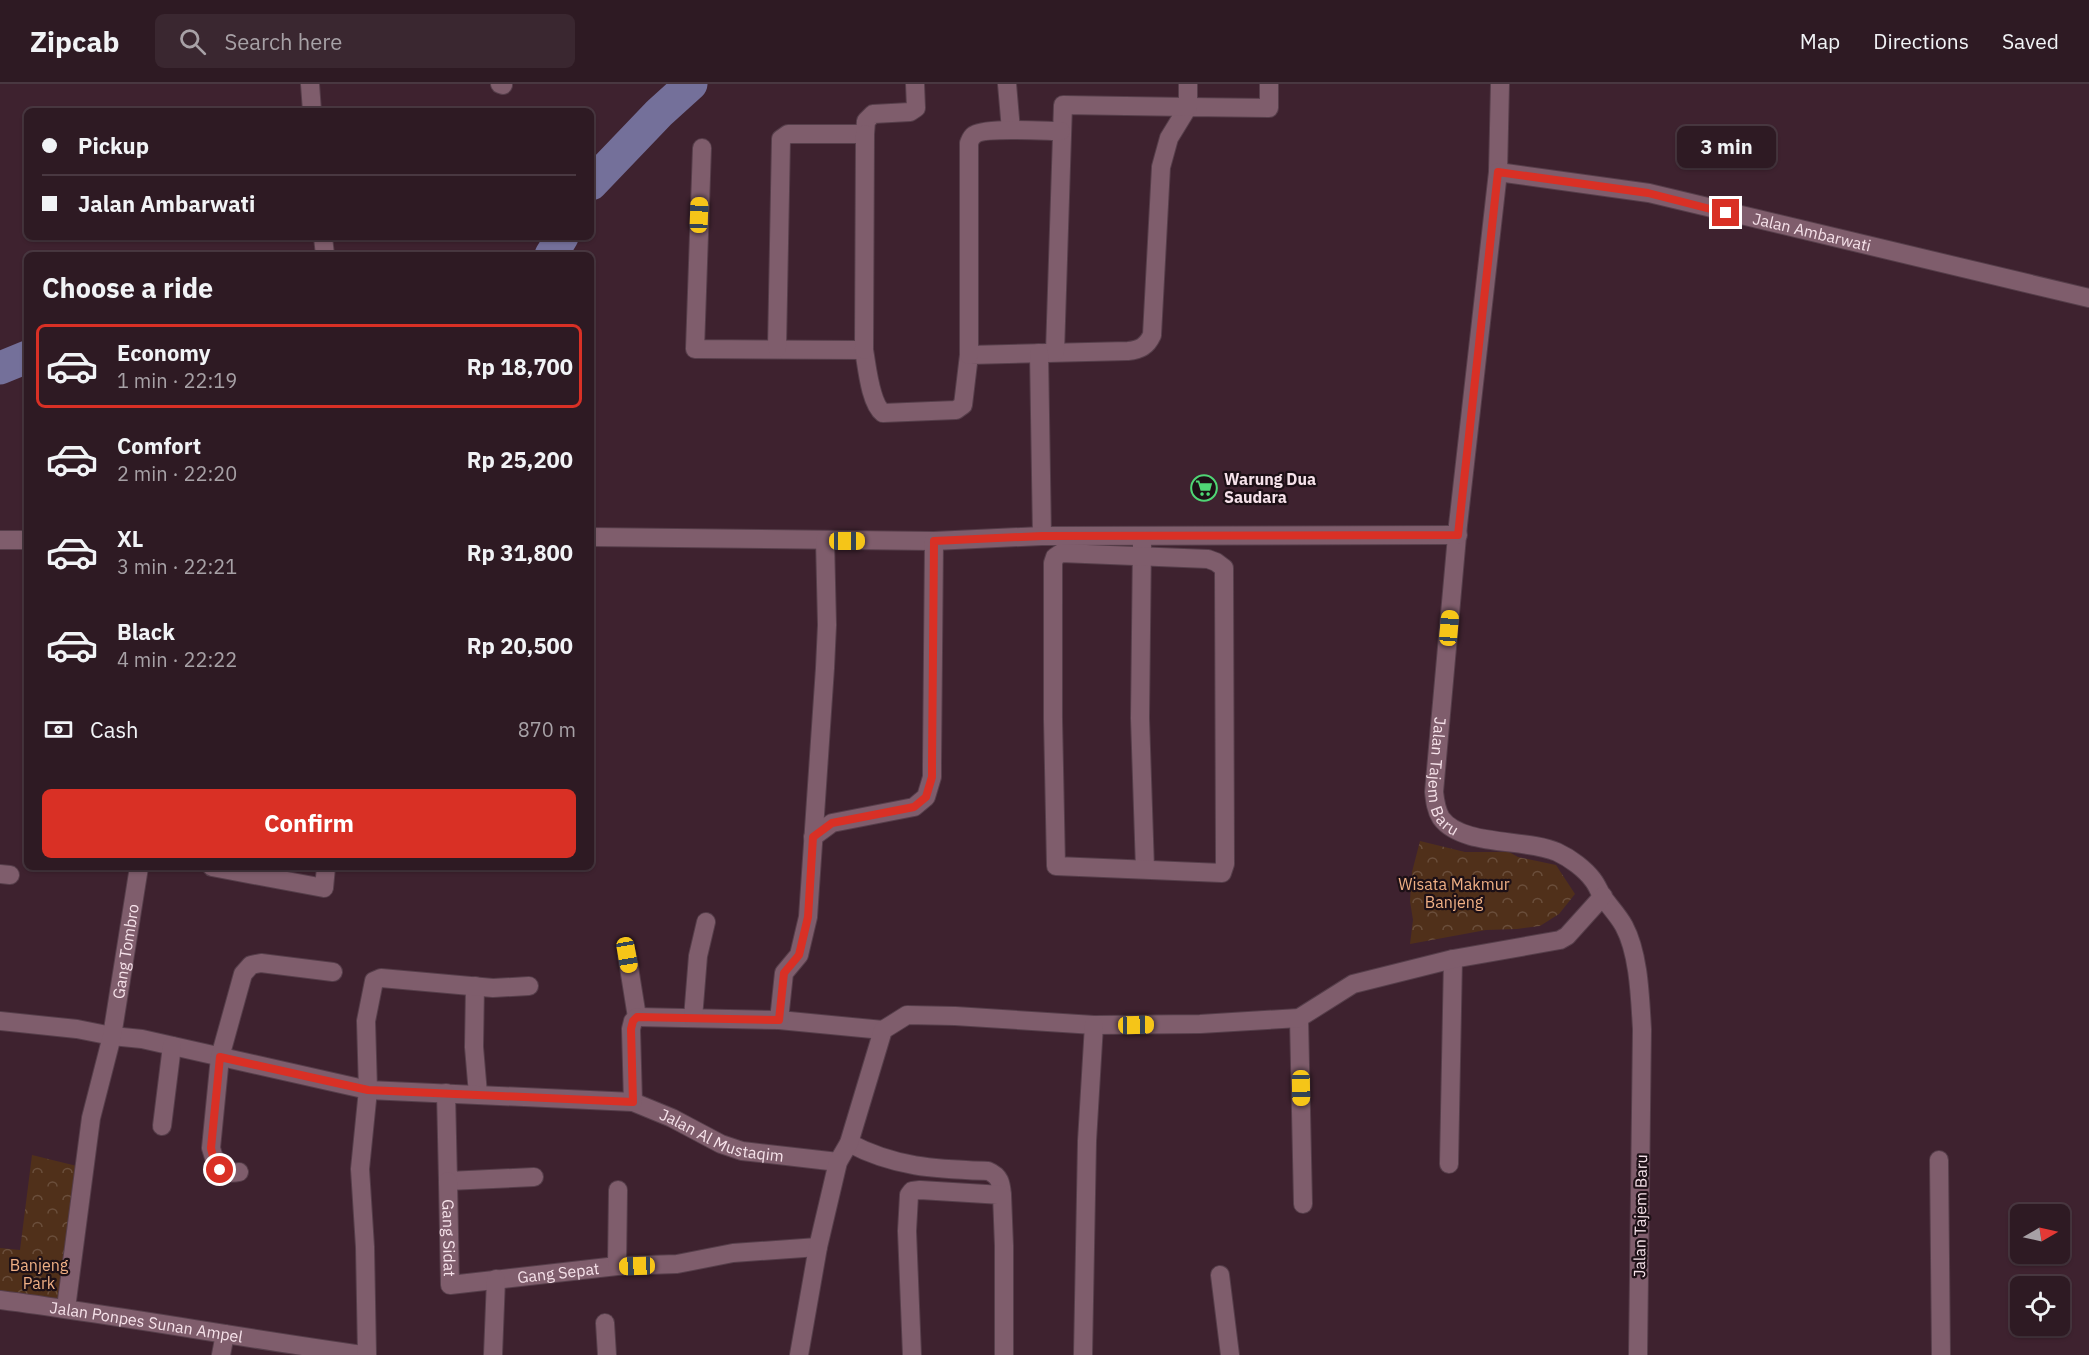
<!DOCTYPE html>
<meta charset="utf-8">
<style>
body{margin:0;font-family:"IBM Plex Sans",sans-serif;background:#3a2730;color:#f1f3f6;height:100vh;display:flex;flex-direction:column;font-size:22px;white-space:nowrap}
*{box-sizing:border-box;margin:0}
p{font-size:20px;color:#a7a1a6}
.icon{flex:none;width:33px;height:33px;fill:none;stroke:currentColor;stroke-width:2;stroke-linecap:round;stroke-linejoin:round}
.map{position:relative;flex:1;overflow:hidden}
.drawer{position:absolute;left:24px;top:168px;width:570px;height:618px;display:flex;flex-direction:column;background:#2e1a23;border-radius:9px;box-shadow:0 2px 4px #0004,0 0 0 2px #493841}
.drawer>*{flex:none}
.banner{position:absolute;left:24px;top:24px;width:570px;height:132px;border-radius:9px;box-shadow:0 2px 4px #0004,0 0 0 2px #493841;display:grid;align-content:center;height:132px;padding:0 18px;background:#2e1a23}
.needle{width:39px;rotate:81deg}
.fabs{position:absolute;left:2010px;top:1120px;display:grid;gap:12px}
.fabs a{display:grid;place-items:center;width:60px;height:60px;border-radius:9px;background:#2e1a23;box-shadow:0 2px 4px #0004,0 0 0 2px #493841;font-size:30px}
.end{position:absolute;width:27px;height:27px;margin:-14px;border:8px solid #d93025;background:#fff;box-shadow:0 0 0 3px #fff}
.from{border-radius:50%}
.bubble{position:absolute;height:42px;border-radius:9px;background:#2e1a23;box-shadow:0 2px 4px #0004,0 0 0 2px #493841;font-size:20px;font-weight:700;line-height:42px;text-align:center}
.car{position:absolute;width:18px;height:36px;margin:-18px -9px;border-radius:8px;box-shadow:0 0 4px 2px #0007;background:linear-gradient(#f5c518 24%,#345 0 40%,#f5c518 0 76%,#345 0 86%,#f5c518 0)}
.banner b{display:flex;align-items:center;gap:21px;height:57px;font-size:22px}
.banner b+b{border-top:2px solid #493841}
.banner i{width:15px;height:15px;background:#f1f3f6}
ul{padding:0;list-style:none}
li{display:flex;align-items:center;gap:18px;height:84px;margin:0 12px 9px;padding:0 6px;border:3px solid transparent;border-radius:9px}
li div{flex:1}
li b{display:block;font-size:22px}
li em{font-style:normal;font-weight:700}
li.active{border-color:#d93025}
li>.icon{width:54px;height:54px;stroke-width:1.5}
h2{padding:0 18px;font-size:27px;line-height:72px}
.pay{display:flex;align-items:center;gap:15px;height:66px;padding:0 18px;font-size:22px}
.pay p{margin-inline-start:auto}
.button{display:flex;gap:12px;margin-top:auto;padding:12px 18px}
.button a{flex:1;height:69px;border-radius:9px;background:#d93025;color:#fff;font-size:24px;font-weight:700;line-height:69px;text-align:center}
header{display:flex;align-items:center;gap:36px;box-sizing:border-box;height:84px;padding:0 30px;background:#2e1a23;border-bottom:2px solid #493841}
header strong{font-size:28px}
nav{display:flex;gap:33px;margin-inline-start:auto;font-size:21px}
.search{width:420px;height:54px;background:#3a2730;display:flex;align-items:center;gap:15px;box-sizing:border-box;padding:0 21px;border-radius:9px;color:#a7a1a6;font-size:22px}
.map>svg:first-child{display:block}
.forest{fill:url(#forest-crowns)}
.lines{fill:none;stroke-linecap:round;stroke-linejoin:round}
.river{stroke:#74709a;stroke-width:33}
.street-casing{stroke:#563e4a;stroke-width:20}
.street{stroke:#7f5d6c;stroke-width:18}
.route{stroke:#d93025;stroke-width:8}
.labels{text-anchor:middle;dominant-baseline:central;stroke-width:4.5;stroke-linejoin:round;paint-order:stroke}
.street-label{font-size:16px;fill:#f6e2ea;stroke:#1d1016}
.poi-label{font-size:16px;font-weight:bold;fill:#f6e2ea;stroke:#1d1016;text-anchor:start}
.park-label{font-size:16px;fill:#efaf84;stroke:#1d1016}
</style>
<header>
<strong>Zipcab</strong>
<div class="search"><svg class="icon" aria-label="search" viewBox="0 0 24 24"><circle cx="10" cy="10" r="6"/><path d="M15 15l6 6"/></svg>Search here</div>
<nav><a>Map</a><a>Directions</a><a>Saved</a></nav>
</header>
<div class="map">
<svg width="2089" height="1271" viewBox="0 0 2089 1271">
<defs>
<pattern id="forest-crowns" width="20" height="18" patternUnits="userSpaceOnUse" patternTransform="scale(1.5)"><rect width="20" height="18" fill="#50301a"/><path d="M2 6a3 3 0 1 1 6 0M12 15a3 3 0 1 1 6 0" fill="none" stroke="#6a4e3b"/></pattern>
</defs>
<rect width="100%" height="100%" fill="#3e222f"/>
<path class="forest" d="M 1420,757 L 1465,768 L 1509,768 L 1518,773 L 1556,781 L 1575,810 L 1559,830 L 1540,842 L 1517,845 L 1486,846 L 1410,860 L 1413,836 L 1410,817 L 1412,788 Z
M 32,1071 L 85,1084 L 66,1224 L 0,1216 L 0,1164 L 20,1166 Z"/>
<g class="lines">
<path class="river" d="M 591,100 L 659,29 L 691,0
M 551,171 L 562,153
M 0,284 L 27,273"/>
<g class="street-casing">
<g id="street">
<path d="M 310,0 L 312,27"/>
<path d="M 500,0 L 503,1"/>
<path d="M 1007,0 L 1011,46"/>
<path id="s1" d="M 1500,0 L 1498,88 L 1458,441 L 1434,708 C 1435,717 1436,726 1441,734 C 1462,763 1526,754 1557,768 C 1570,774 1585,785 1593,796 C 1597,801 1599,807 1602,812 C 1609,822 1618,831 1624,842 C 1639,870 1640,913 1642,945 L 1638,1271"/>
<path d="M 702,64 L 695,265 L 864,266 C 867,282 870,319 883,329 L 956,326 L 963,321 L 969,271 L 1128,267 C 1140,266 1147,262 1152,251 L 1161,83 L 1169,54 L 1188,23 L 1269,24 L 1269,0"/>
<path id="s2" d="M 1498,88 L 1649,109 L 2089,214"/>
<path d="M 323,153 L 325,171"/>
<path d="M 777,264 L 781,55 L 788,50 L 865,50 L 866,37 L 873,30 L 910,28 L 916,24 L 915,0"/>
<path d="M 864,266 L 865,50"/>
<path d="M 1055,268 L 1063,21 L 1188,23 L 1188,0"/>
<path d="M 1039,269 L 1042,452"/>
<path d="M 969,271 L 969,59 C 970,57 971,53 974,51 C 983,43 1046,47 1061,47"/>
<path d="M 591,453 L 934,457 L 1042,452 L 1458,451"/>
<path d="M 0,456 L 27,456"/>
<path d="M 1142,460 L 1140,634 L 1145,785"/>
<path d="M 1061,469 L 1208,475 L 1216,478 L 1224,484 L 1225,780 L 1222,789 L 1056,782 L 1053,635 L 1053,479 L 1055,473 Z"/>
<path d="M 813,753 L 832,739 L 914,723 L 926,713 L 932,693 L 932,680 L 934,457"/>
<path d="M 212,783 L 324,804 L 326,783"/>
<path d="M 0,790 L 10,791"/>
<path d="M 627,871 L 637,933"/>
<path d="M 475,902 L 474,963 L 478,1010"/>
<path d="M 637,933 L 779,936 L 883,946"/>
<path d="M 693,934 L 698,872 L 706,838"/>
<path d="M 1299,934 L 1303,1120"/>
<path d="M 779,936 L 784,889 L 799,871 L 808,833 L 825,584 L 827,541 L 825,456"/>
<path id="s3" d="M 0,937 L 77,945 L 112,952 L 142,955 L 368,1006 L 633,1018 L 672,1034 L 721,1060 L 742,1067 L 838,1078"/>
<path d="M 446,1009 L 448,1097 L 534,1093"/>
<path d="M 633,1018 L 631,945 L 633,937 L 637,933"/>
<path d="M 162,1042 L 172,962"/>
<path d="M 849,1059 C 896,1084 937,1085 988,1087 C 1000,1092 1001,1099 1002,1111"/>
<path d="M 1939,1076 L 1941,1271"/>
<path d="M 1449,1080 L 1453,875"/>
<path d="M 239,1088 C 220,1092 215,1079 211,1064 L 220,973 L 243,890 L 251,881 L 261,879 L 333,888"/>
<path id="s4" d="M 448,1097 L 450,1201 L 617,1182 L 677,1180 L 733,1169 L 818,1163"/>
<path d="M 617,1182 L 618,1106"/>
<path d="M 1220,1191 L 1230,1271"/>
<path id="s5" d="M 0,1216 C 122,1232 242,1254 364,1271"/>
<path id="s6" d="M 66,1224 L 91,1034 L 112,952 L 139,783"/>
<path d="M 605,1239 L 607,1271"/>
<path d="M 221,1271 L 225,1250"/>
<path d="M 367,1271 L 365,1163 L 360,1085 L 368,1006 L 366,937 L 374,897 L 381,894 L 493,904 L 529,902"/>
<path d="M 493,1271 L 496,1195"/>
<path d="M 799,1271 L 818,1163 L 838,1078 L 849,1059 L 883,946 L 907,931 L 955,932 L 1094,941 L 1200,940 L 1299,934 L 1353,900 L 1453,875 L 1560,856 L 1567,852 L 1603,812"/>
<path d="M 912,1271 L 907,1147 L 909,1111 L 912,1107 L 920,1106 L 1002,1111 L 1004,1162 L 1004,1271"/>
<path d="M 1083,1271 L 1087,1057 L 1094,941"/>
</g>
</g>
<use href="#street" class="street"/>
</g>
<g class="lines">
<path class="route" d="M 220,1086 L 214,1077 L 211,1064 L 220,973 L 368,1006 L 633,1018 L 631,945 L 633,937 L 637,933 L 779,936 L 784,889 L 799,871 L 808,833 L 813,753 L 832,739 L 914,723 L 926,713 L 932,693 L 932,680 L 934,457 L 1042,452 L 1458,451 L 1498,88 L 1648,109 L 1726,129"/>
</g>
<defs>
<g id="supermarket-ring" transform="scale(1.35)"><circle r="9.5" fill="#1d1016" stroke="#4fd675" stroke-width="1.5"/><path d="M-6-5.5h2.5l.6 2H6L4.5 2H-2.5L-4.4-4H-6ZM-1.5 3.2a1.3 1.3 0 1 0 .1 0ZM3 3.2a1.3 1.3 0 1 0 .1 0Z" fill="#4fd675"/></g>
</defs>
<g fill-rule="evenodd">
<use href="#supermarket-ring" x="1204" y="404"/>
</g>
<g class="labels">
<g class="street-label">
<text stroke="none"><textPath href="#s2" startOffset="320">Jalan Ambarwati</textPath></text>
<text stroke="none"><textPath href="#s1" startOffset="698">Jalan Tajem Baru</textPath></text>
<text stroke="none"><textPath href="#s6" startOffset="362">Gang Tombro</textPath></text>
<text stroke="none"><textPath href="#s3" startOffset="736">Jalan Al Mustaqim</textPath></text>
<text transform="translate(1640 1132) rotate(-89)">Jalan Tajem Baru</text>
<text stroke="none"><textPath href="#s4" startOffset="57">Gang Sidat</textPath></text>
<text stroke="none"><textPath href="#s4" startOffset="213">Gang Sepat</textPath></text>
<text stroke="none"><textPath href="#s5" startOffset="148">Jalan Ponpes Sunan Ampel</textPath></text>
</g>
<g class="poi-label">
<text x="1224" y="395">Warung Dua<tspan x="1224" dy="18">Saudara</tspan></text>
</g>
<g class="park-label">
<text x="1454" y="800">Wisata Makmur<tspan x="1454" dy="18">Banjeng</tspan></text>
<text x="39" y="1181">Banjeng<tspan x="39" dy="18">Park</tspan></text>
</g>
</g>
</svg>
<div class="fabs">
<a><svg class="needle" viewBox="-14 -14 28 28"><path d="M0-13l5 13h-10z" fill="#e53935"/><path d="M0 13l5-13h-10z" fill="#a7a1a6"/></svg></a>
<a><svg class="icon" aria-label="locate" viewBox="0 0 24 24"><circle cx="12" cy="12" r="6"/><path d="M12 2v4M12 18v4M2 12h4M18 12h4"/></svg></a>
</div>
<i class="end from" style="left:220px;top:1086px"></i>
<i class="end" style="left:1726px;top:129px"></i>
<div class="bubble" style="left:1677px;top:42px;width:99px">3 min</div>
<i class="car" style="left:699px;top:131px;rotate:2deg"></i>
<i class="car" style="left:847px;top:457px;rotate:90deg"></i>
<i class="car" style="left:1449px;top:544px;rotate:5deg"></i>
<i class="car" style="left:627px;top:871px;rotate:170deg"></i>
<i class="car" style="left:1136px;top:941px;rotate:89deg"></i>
<i class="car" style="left:1301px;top:1004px;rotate:179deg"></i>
<i class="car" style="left:637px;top:1182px;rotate:268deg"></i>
<div class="banner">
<b><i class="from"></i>Pickup</b>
<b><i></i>Jalan Ambarwati</b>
</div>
<section class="drawer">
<h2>Choose a ride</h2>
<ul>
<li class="active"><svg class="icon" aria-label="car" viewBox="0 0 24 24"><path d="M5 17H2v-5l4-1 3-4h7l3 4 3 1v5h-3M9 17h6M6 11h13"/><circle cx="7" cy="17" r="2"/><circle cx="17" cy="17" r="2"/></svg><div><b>Economy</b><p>1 min · 22:19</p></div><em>Rp 18,700</em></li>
<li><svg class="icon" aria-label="car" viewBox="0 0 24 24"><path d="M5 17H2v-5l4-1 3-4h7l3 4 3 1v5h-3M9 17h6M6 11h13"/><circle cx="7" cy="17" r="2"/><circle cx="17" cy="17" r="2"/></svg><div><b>Comfort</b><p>2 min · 22:20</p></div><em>Rp 25,200</em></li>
<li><svg class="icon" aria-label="car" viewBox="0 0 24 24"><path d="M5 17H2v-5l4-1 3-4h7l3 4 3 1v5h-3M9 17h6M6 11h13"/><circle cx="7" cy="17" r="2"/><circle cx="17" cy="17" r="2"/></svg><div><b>XL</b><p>3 min · 22:21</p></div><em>Rp 31,800</em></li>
<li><svg class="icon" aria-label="car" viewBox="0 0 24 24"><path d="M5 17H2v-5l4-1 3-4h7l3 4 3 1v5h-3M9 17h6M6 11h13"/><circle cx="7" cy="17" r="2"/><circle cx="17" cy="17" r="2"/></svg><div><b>Black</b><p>4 min · 22:22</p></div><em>Rp 20,500</em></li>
</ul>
<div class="pay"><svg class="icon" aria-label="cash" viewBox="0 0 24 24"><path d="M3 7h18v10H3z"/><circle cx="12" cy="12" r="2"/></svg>Cash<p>870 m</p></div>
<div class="button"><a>Confirm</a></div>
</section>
</div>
